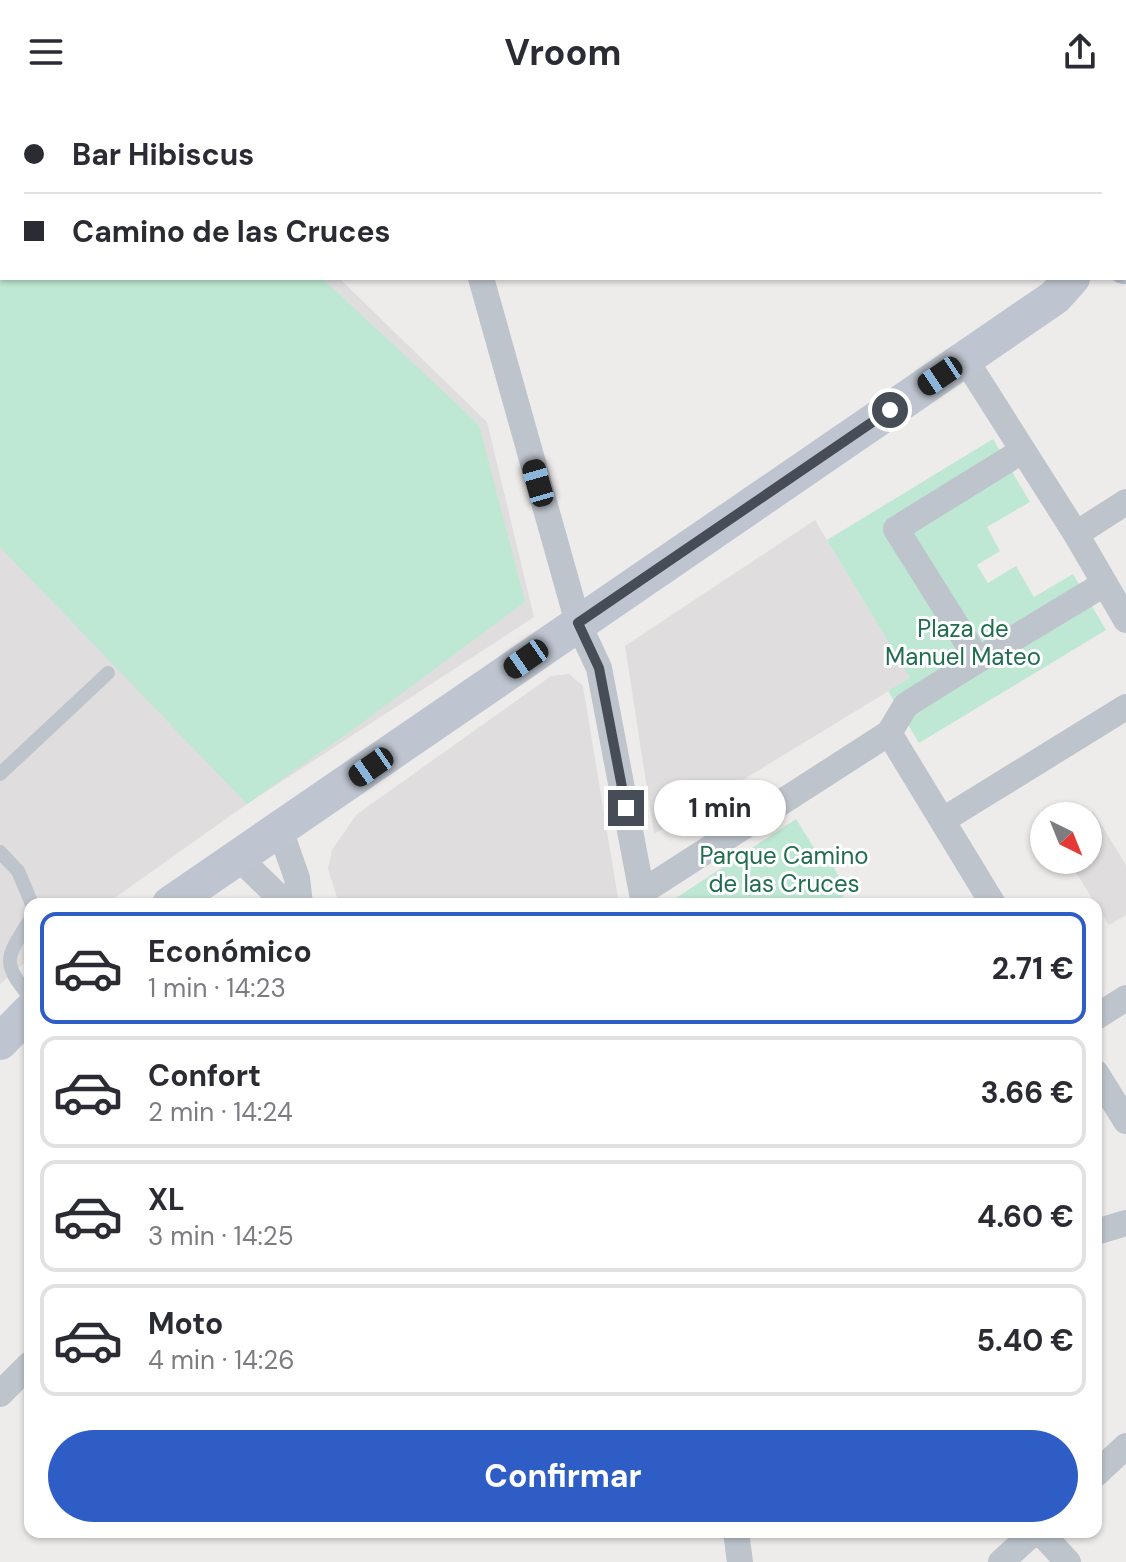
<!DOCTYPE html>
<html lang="es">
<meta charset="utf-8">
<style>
body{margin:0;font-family:"DM Sans",sans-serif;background:#f7f7f7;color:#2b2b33;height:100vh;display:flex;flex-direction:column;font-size:30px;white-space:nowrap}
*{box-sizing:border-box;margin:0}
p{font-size:26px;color:#7c7c81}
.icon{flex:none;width:44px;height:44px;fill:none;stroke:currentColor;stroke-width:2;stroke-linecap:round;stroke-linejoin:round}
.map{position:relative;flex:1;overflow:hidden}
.sheet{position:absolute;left:24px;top:794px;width:1078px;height:640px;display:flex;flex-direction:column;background:#fff;border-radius:16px;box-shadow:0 2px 6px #0004}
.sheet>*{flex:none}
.top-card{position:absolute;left:0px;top:0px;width:1126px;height:176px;box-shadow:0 2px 6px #0004;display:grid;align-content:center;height:176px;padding:0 24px;background:#fff}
.needle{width:52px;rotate:137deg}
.tools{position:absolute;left:1030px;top:698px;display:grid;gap:16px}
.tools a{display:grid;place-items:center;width:72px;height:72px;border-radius:50%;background:#fff;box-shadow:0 2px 6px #0004;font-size:40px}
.end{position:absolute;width:36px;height:36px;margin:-18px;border:10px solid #464d56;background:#fff;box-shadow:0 0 0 4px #fff}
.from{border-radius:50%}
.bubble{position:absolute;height:56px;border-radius:28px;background:#fff;box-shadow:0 2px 6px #0004;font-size:26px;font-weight:700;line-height:56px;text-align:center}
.car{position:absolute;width:24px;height:48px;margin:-24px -12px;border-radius:10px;box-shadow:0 0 6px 2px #0007;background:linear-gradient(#222 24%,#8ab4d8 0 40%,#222 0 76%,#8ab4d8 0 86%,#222 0)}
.top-card b{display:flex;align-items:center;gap:28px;height:76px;font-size:30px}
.top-card b+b{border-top:2px solid #e1e1e2}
.top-card i{width:20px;height:20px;background:#2b2b33}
ul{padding:14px 0 0;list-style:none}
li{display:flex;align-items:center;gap:24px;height:112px;margin:0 16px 12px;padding:0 8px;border:4px solid #e1e1e2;border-radius:16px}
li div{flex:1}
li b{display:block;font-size:30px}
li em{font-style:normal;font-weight:700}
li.on{border-color:#2e5ec5}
li>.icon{width:72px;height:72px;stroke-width:1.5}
.primary-button{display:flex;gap:16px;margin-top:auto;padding:16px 24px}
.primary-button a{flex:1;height:92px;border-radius:48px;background:#2e5ec5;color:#fff;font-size:32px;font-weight:700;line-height:92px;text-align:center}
header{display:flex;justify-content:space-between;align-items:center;height:104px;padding:0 24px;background:#fff;font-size:36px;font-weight:700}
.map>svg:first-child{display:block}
.education{fill:#dfdddd}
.green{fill:#bee8d3}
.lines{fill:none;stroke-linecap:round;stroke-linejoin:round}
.lane{stroke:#bec4cc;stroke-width:14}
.street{stroke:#bec4cc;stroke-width:26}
.secondary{stroke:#bec5d0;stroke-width:36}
.route{stroke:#464d56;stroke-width:10}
.labels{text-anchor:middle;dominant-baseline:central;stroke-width:6;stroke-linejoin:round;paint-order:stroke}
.park-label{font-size:24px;fill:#216d50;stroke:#fff}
</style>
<header><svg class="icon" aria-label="menu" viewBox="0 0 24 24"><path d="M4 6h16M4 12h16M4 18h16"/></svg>Vroom<svg class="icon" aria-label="share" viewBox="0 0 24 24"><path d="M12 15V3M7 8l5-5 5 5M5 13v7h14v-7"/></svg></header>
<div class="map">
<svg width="1126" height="1458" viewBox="0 0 1126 1458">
<rect width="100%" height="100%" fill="#eeeceb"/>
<path class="education" d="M 0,0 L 229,0 L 230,2 L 2,2 L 2,174 L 339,174 L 487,318 L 534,513 L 247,700 L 106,800 L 30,800 L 30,854 L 0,880 Z
M 815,416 L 910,574 L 654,730 L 625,542 Z
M 569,570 L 583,582 L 619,800 L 339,800 L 328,765 L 332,746 L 356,711 L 551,572 Z
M 1093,707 L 1126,761 L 1126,811 L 1109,821 L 1068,756 L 1088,756 L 1088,712 L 1086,712 Z"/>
<path class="green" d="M 0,0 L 217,2 L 2,2 L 2,174 L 322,174 L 479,321 L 525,498 L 359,621 L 247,700 L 0,443 Z
M 993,335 L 1030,398 L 987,423 L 1000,447 L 977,461 L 988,479 L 1016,462 L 1034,493 L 1073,470 L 1106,526 L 919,639 L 888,587 L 910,574 L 827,436 Z
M 796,715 L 816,747 L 822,744 L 847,786 L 838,800 L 667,800 Z"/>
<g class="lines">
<path class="lane" d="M 0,670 L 108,569
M 0,748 L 18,767 L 32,800
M 30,816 C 7,853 0,857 30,893"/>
<path class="street" d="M 432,0 L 433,2
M 594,0 L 595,2
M 996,0 L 997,2
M 481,174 L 578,519 L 599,564 L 644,800
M 965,255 L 1076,430 L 1126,516
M 1076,430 L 1126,398
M 978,556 L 1104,480
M 889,629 L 993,800
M 943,716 L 1126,603
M 280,726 L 297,774 L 300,800
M 239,754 L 276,790 L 294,800
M 642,788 L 889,629 L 906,601 L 978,556 L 896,425 L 1022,347
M 1096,913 L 1126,894
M 1096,969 L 1126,1017
M 1096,1128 L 1126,1119
M 0,1290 L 30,1260
M 1096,1370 L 1126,1342
M 736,1428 L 740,1458
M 1040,1428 L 1068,1458
M 1001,1458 L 1034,1428"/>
<path class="secondary" d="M 1124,135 L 1126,133
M 1124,162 L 1126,161
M 170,800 L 1055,193 L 1072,174
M 0,938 L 30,907"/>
</g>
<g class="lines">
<path class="route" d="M 626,704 L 599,564 L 578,519 L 890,306"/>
</g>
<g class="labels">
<g class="park-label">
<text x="963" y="524">Plaza de<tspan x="963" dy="28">Manuel Mateo</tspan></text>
<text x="784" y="751">Parque Camino<tspan x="784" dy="28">de las Cruces</tspan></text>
</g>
</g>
</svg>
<div class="tools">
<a><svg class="needle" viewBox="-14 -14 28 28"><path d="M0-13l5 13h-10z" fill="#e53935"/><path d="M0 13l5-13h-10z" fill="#7c7c81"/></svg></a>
</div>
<i class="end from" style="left:890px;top:306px"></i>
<i class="end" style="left:626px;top:704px"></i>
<div class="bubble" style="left:654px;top:676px;width:132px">1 min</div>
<i class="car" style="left:940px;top:272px;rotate:236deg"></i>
<i class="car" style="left:538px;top:379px;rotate:344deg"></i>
<i class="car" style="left:526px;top:555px;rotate:235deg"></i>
<i class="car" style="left:371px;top:663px;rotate:235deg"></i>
<div class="top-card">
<b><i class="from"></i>Bar Hibiscus</b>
<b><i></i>Camino de las Cruces</b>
</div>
<section class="sheet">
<ul>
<li class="on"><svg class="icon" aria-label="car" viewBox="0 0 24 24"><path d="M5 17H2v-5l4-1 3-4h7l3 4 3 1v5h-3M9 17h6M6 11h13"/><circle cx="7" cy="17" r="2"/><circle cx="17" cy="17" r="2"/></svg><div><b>Económico</b><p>1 min · 14:23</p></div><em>2.71 €</em></li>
<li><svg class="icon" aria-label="car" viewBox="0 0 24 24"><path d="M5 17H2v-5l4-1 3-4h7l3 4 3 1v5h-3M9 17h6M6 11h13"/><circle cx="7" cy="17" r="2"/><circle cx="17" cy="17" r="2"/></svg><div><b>Confort</b><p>2 min · 14:24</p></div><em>3.66 €</em></li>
<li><svg class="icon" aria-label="car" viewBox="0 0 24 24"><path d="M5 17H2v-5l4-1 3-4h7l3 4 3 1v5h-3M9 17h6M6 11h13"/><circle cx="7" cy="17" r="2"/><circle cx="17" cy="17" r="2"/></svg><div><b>XL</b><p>3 min · 14:25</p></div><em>4.60 €</em></li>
<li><svg class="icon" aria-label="car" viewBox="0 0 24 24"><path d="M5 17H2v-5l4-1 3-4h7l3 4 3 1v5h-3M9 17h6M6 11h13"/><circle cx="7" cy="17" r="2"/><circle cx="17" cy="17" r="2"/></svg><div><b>Moto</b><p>4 min · 14:26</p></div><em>5.40 €</em></li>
</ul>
<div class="primary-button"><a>Confirmar</a></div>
</section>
</div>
